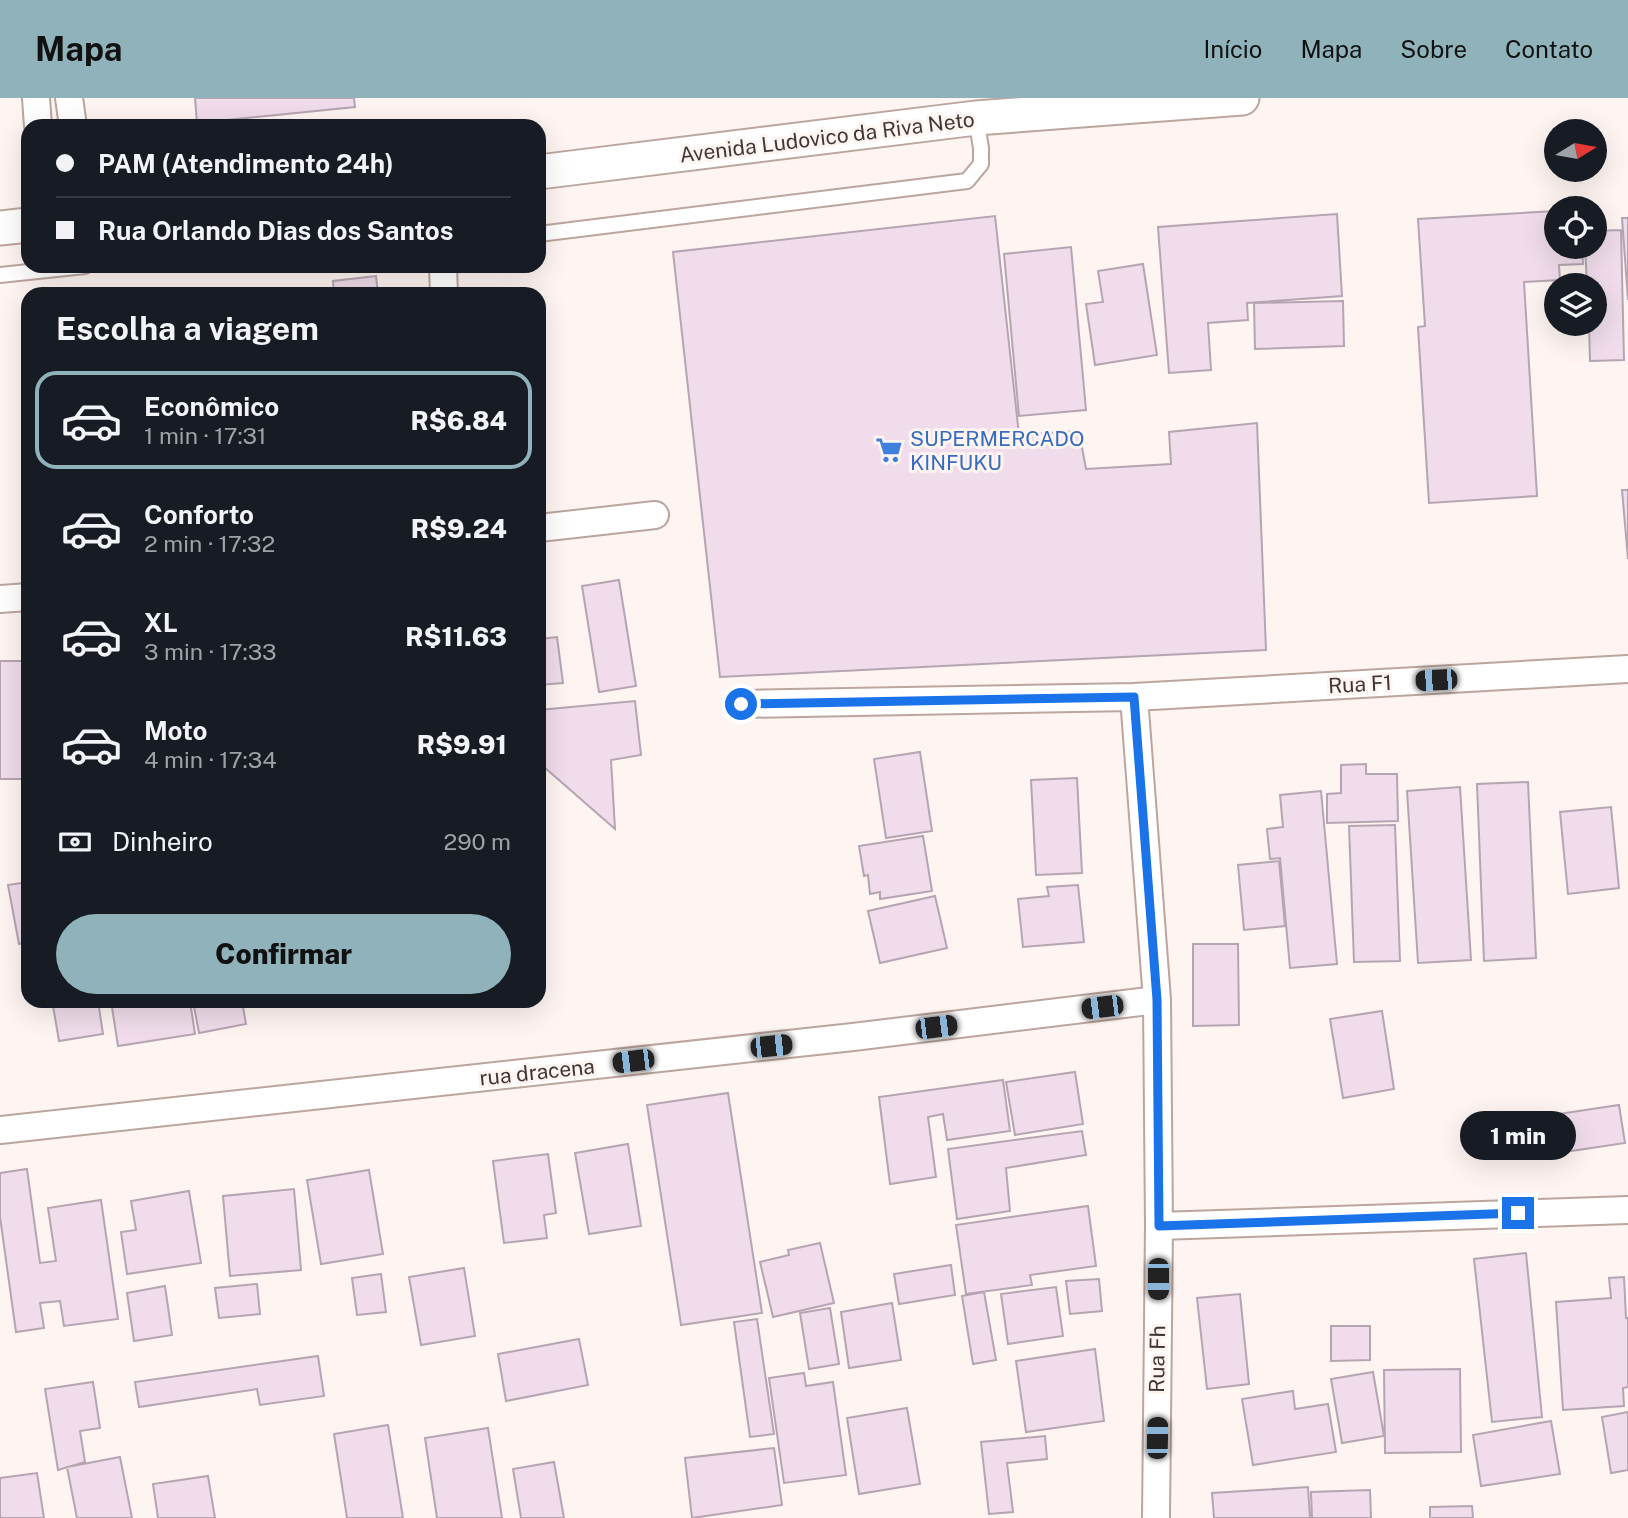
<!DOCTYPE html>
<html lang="pt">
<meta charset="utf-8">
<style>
body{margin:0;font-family:"Public Sans",sans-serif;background:#242831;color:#f1f3f6;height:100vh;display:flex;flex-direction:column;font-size:26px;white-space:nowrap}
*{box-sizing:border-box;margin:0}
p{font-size:23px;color:#9ea1a6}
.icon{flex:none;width:38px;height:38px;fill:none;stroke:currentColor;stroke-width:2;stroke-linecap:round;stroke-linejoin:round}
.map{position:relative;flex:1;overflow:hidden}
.details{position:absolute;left:21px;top:189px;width:525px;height:721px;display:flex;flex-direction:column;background:#171b24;border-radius:21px;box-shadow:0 7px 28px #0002}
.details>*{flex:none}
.guide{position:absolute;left:21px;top:21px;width:525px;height:154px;border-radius:21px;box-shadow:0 7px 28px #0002;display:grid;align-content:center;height:154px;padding:0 35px;background:#171b24}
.needle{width:46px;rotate:79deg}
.buttons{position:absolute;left:1544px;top:21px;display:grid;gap:14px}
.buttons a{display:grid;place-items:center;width:63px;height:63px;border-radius:50%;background:#171b24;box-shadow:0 7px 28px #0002;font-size:35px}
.end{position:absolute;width:32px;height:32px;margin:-16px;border:9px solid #1a73e8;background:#fff;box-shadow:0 0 0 4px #fff}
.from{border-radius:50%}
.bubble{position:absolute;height:49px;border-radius:24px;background:#171b24;box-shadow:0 7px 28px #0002;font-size:23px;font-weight:800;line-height:49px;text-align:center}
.car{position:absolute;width:21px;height:42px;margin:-21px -10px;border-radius:9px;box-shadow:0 0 5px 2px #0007;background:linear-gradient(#222 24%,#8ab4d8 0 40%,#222 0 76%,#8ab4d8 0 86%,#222 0)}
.guide b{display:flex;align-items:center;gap:24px;height:66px;font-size:26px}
.guide b+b{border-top:2px solid #363941}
.guide i{width:18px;height:18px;background:#f1f3f6}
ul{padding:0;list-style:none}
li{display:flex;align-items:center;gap:21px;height:98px;margin:0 14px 10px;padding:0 21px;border:4px solid transparent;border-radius:21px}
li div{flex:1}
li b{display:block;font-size:26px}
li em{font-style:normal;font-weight:800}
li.current{border-color:#90b2ba}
li>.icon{width:63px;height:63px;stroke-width:1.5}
h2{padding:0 35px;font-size:32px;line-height:84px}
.pay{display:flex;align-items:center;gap:18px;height:77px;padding:0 35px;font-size:26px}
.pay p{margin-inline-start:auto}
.button{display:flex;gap:14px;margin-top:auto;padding:14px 35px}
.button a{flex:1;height:80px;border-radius:42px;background:#90b2ba;color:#111;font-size:28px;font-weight:800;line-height:80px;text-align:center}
header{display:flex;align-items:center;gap:42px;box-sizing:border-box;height:98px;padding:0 35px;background:#90b2ba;color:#111}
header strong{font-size:33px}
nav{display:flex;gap:38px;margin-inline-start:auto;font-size:24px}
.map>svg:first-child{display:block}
.building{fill:#f0dcea;stroke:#b7a4b2;stroke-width:2}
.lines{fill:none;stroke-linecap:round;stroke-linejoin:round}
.service-casing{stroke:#bca59d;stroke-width:18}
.minor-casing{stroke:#bca59d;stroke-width:30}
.tertiary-casing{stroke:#bca59d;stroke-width:37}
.service{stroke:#fff;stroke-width:14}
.minor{stroke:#fff;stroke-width:26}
.tertiary{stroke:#fff;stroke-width:33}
.route{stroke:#1a73e8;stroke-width:9}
.labels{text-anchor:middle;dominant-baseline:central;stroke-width:6;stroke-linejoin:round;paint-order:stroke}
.street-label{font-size:21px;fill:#403633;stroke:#fef4f1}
.shop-label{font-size:21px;fill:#366cbe;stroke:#fef4f1;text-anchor:start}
</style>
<header>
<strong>Mapa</strong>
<nav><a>Início</a><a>Mapa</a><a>Sobre</a><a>Contato</a></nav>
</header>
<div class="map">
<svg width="1628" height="1420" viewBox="0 0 1628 1420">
<rect width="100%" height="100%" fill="#fef4f1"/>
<path class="building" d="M 195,0 L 354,0 L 355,9 L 197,25 Z
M 1556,113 L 1556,149 L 1582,149 L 1583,166 L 1559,167 L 1560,182 L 1524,184 L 1537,398 L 1429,405 L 1418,229 L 1425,228 L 1418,121 Z
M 1337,116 L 1342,198 L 1247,205 L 1248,222 L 1208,225 L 1211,272 L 1169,275 L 1158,129 Z
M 995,118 L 1019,337 L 1079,333 L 1086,371 L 1171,366 L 1169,334 L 1257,325 L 1266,552 L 720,579 L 673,154 Z
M 1622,120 L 1628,120 L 1628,202 Z
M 1621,132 L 1624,262 L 1590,263 L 1589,226 L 1594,226 L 1594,187 L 1587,187 L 1585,149 L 1594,149 L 1594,133 Z
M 1071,149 L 1086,312 L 1019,318 L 1004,156 Z
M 1143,166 L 1157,257 L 1095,267 L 1086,206 L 1103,204 L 1098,173 Z
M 376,178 L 378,196 L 334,196 L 333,183 Z
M 1343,203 L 1344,248 L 1255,251 L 1254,205 Z
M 1622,392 L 1628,392 L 1628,461 Z
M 619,482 L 636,588 L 599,594 L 582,488 Z
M 557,539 L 563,585 L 539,587 L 539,541 Z
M 0,563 L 28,563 L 28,681 L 0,681 Z
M 635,603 L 641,657 L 611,662 L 615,731 L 544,669 L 539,669 L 539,612 Z
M 920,654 L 932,733 L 886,740 L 874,661 Z
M 1366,666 L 1366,676 L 1397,676 L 1398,723 L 1327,725 L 1327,696 L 1341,695 L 1341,667 Z
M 1077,680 L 1082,775 L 1036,777 L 1031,682 Z
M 1528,684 L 1536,860 L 1484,863 L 1477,686 Z
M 1460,689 L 1471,862 L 1418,865 L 1407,693 Z
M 1321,693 L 1337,866 L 1290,870 L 1280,760 L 1270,761 L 1267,731 L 1283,729 L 1280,697 Z
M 1611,709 L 1619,790 L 1568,796 L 1560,714 Z
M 1395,727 L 1400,863 L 1354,864 L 1349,728 Z
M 923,738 L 932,793 L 880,801 L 880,794 L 870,796 L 868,777 L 864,778 L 859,748 Z
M 1279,763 L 1285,828 L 1244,832 L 1238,767 Z
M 28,784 L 28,844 L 19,846 L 8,787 Z
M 1078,787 L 1084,844 L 1023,849 L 1018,801 L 1049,798 L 1047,789 Z
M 935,798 L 947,850 L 880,865 L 868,813 Z
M 1193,846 L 1238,846 L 1239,927 L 1193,928 Z
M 87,903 L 98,903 L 103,936 L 59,943 L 53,908 Z
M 111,903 L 190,903 L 195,936 L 118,948 Z
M 193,903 L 242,903 L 246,926 L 199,935 Z
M 1382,913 L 1394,991 L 1343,1000 L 1330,921 Z
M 1075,974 L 1083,1026 L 1015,1037 L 1006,984 Z
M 1003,982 L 1010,1033 L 947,1042 L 943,1016 L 928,1019 L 936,1079 L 890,1086 L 879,999 Z
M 728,995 L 762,1215 L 681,1227 L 647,1007 Z
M 1619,1007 L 1625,1045 L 1551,1056 L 1545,1018 Z
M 1082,1033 L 1086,1057 L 1006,1070 L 1010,1113 L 957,1121 L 948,1051 Z
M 628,1046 L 641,1128 L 589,1136 L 575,1055 Z
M 548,1056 L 556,1115 L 544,1117 L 547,1140 L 504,1145 L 493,1063 Z
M 27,1071 L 40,1165 L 56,1163 L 48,1110 L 101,1102 L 118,1221 L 64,1228 L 60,1203 L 40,1205 L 44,1230 L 16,1234 L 0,1119 L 0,1075 Z
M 369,1072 L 383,1156 L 321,1166 L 307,1082 Z
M 294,1091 L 301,1172 L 230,1178 L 223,1098 Z
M 189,1093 L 201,1165 L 127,1176 L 121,1134 L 136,1132 L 131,1103 Z
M 1088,1108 L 1096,1168 L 1030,1177 L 1032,1187 L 966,1196 L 956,1127 Z
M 820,1145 L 834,1205 L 773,1219 L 760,1164 L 789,1157 L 788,1152 Z
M 1526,1155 L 1542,1319 L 1492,1324 L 1474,1161 Z
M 951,1167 L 955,1197 L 899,1206 L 894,1176 Z
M 464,1170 L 475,1238 L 421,1247 L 409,1179 Z
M 381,1176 L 386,1214 L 357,1217 L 352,1180 Z
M 1624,1179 L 1626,1220 L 1628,1220 L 1628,1289 L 1623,1290 L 1624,1308 L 1563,1312 L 1556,1204 L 1611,1200 L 1609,1180 Z
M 1099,1181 L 1102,1213 L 1070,1216 L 1066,1183 Z
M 257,1186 L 260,1216 L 219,1220 L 215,1190 Z
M 165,1188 L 172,1237 L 134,1243 L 127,1195 Z
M 1056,1189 L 1063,1238 L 1008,1246 L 1001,1196 Z
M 984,1194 L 996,1262 L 973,1266 L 962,1198 Z
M 1240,1196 L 1249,1286 L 1207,1291 L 1197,1200 Z
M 892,1205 L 901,1262 L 849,1270 L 841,1214 Z
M 830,1210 L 839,1266 L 809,1271 L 800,1215 Z
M 757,1221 L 774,1336 L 750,1339 L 734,1224 Z
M 1331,1228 L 1370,1228 L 1370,1262 L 1331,1263 Z
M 579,1241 L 588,1287 L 506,1303 L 498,1256 Z
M 1095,1251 L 1104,1323 L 1026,1334 L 1016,1263 Z
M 318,1258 L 324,1298 L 260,1307 L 257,1291 L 139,1309 L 135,1284 Z
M 1460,1271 L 1461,1354 L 1385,1355 L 1384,1272 Z
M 1373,1274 L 1384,1338 L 1342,1345 L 1331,1281 Z
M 804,1275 L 806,1288 L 833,1284 L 846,1377 L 784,1385 L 769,1280 Z
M 93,1284 L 100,1330 L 80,1333 L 85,1364 L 58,1372 L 45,1291 Z
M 1293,1293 L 1295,1311 L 1328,1306 L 1336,1354 L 1253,1367 L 1242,1301 Z
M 907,1310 L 920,1386 L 859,1396 L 847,1320 Z
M 1628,1314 L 1628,1372 L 1611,1375 L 1602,1319 Z
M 1551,1323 L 1560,1376 L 1481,1388 L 1473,1337 Z
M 388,1327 L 403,1420 L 347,1420 L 334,1336 Z
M 488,1330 L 502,1420 L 437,1420 L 425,1340 Z
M 1045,1338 L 1047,1361 L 1007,1365 L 1013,1414 L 989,1416 L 981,1344 Z
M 774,1350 L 782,1407 L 692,1420 L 685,1360 Z
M 120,1359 L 132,1420 L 77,1420 L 67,1369 Z
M 554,1364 L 564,1420 L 521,1420 L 513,1371 Z
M 37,1375 L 44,1420 L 0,1420 L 0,1380 Z
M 208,1378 L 215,1420 L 158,1420 L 153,1386 Z
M 1308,1389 L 1310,1420 L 1214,1420 L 1212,1395 Z
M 1370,1392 L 1371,1420 L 1312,1420 L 1311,1394 Z
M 1472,1408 L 1473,1420 L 1430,1420 L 1430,1409 Z"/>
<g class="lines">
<g class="service-casing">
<path id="service" d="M 539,136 L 967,83 L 981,66 L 981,50 L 976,20
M 0,177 L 85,168"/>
</g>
<g class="minor-casing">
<path id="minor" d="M 36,0 L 38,28
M 69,0 L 73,28
M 443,168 L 444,196
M 539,430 L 655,417
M 0,501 L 28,499
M 1134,599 L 1157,902 L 1159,1128 L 1156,1420
M 741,606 L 1134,599 L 1628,571
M 0,1032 L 853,939 L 1157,902
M 1159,1128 L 1628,1112"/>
</g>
<g class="tertiary-casing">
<path id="tertiary" d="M 539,74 L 976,20 L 1242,0
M 0,130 L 28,127"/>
</g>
<use href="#service" class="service"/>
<use href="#minor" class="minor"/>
<use href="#tertiary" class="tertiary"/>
</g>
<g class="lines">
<path class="route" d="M 741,606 L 1134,599 L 1157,902 L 1159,1128 L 1518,1115"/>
</g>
<defs>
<g id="supermarket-bare" transform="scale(2.1)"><path d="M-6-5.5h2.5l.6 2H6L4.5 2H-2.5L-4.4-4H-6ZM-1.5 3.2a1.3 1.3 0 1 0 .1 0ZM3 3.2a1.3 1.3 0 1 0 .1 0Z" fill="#3f7fe0" stroke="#fef4f1" stroke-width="2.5" paint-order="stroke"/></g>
</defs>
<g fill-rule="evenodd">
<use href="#supermarket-bare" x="889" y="352"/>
</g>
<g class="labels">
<g class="street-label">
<text transform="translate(827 39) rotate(-7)">Avenida Ludovico da Riva Neto</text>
<text transform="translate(1360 586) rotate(-3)">Rua F1</text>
<text transform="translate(537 974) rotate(-6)">rua dracena</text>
<text transform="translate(1157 1261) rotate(-89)">Rua Fh</text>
</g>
<g class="shop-label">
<text x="910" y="340">SUPERMERCADO<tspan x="910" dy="24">KINFUKU</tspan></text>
</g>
</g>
</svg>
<div class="buttons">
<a><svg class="needle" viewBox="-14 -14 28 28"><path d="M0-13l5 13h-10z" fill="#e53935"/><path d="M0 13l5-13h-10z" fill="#9ea1a6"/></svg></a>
<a><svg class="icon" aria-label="locate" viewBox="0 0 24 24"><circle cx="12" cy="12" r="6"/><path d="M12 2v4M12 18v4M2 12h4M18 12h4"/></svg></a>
<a><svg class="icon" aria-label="layers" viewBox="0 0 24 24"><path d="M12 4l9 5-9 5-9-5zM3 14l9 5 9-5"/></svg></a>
</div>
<i class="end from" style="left:741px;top:606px"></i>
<i class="end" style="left:1518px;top:1115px"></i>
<div class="bubble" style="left:1460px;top:1013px;width:116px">1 min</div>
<i class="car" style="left:1436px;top:582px;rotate:267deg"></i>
<i class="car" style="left:1102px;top:909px;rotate:263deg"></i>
<i class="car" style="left:936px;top:929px;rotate:83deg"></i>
<i class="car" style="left:771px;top:948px;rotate:84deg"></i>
<i class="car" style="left:633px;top:963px;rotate:263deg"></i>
<i class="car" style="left:1158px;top:1181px;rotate:180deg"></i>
<i class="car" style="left:1157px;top:1340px;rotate:1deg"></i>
<div class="guide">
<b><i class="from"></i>PAM (Atendimento 24h)</b>
<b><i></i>Rua Orlando Dias dos Santos</b>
</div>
<section class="details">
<h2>Escolha a viagem</h2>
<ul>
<li class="current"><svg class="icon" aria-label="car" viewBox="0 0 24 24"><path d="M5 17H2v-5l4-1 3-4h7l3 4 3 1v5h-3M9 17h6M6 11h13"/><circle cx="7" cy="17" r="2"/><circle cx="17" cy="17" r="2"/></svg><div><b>Econômico</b><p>1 min · 17:31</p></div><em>R$6.84</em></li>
<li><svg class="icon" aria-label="car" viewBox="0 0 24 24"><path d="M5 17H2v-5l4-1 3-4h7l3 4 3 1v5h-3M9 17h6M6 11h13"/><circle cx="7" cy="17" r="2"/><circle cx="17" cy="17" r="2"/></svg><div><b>Conforto</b><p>2 min · 17:32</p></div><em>R$9.24</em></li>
<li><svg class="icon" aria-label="car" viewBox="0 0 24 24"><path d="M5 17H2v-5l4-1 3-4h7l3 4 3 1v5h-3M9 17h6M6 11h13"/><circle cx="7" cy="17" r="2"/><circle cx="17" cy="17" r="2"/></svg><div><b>XL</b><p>3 min · 17:33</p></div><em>R$11.63</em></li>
<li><svg class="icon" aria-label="car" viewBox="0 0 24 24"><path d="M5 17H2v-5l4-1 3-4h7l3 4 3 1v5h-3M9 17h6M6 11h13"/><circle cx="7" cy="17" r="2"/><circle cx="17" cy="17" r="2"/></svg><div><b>Moto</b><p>4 min · 17:34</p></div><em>R$9.91</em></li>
</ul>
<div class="pay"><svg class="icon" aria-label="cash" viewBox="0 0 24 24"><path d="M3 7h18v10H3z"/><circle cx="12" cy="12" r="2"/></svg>Dinheiro<p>290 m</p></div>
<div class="button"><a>Confirmar</a></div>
</section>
</div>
